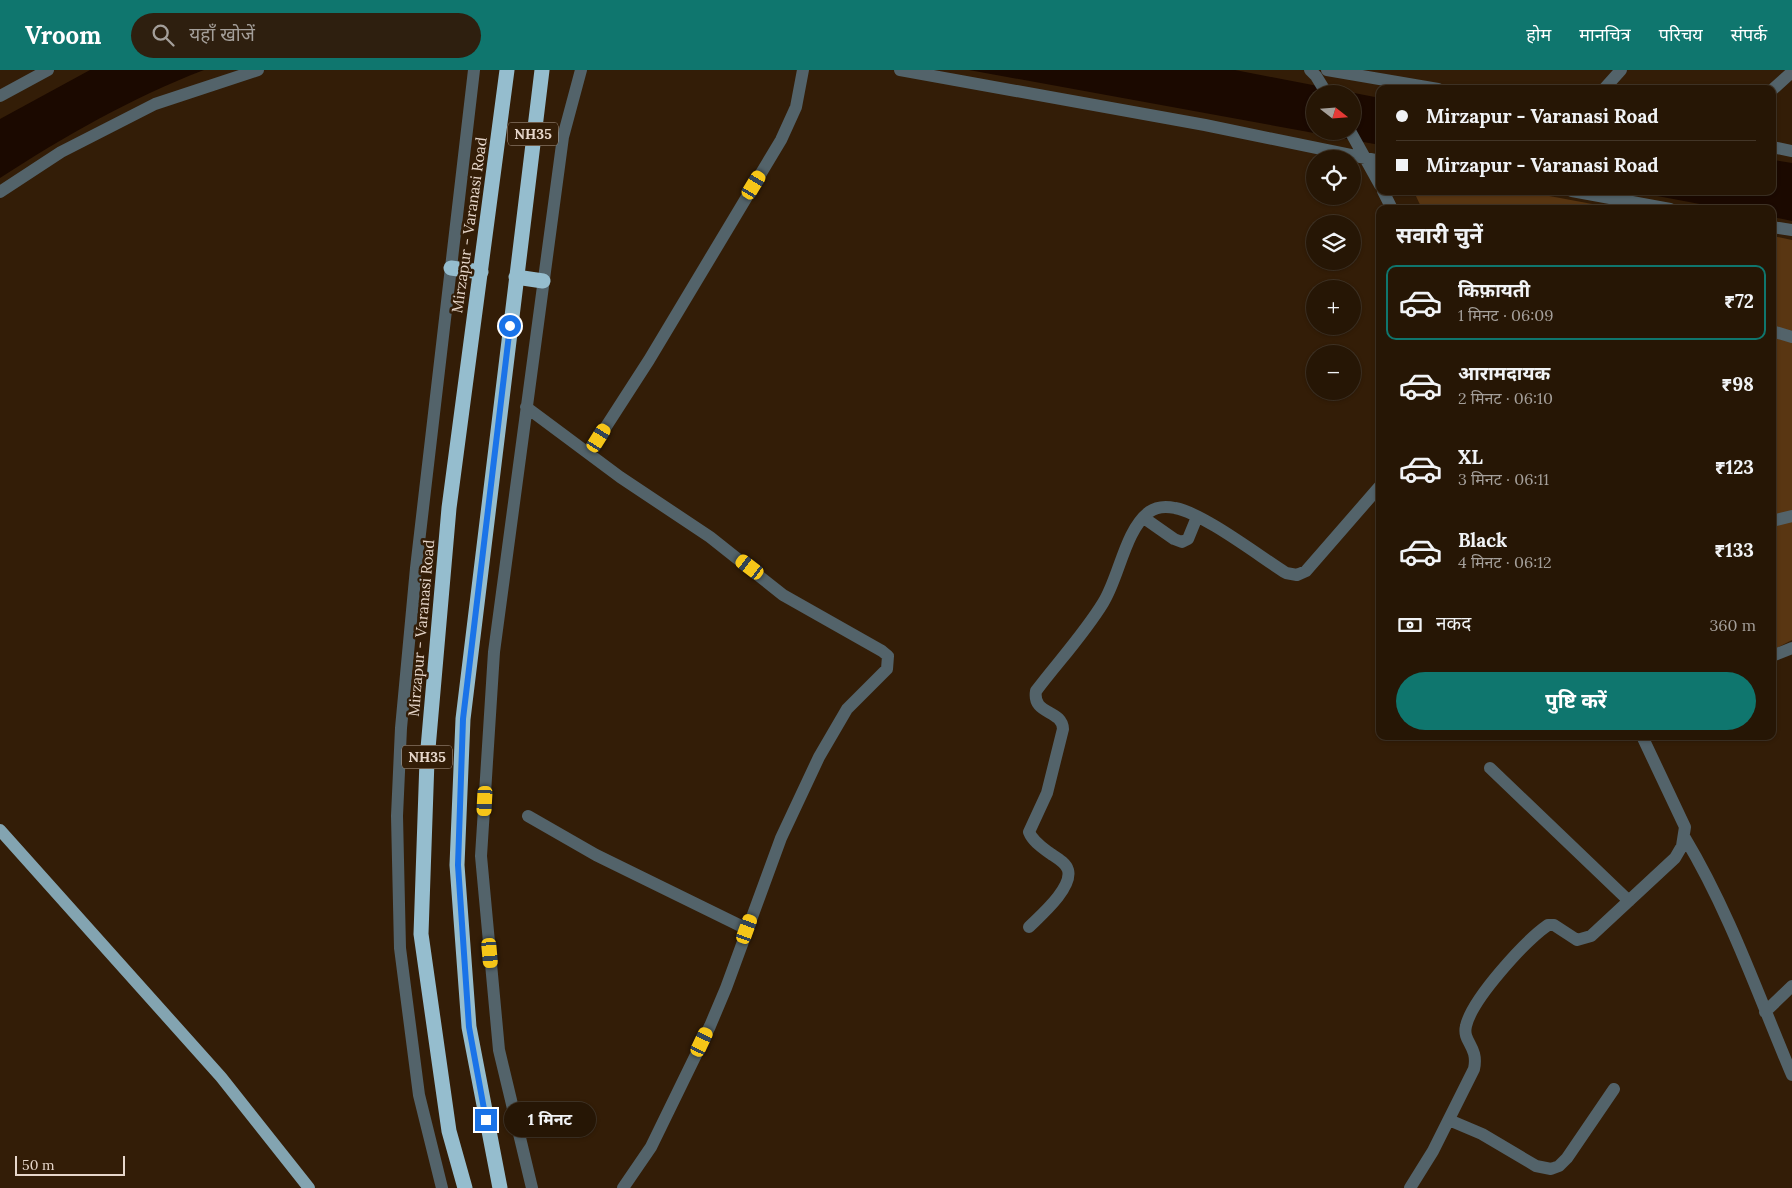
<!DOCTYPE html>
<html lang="hi">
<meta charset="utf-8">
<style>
body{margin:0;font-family:Lora,"Noto Sans Devanagari",serif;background:#2e1f0f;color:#f1f3f6;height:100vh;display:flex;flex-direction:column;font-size:19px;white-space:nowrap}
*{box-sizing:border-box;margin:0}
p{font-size:16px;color:#a49f9a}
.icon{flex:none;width:28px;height:28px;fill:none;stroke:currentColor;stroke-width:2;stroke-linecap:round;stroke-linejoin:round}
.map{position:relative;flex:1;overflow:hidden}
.details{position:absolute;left:1376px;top:135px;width:400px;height:535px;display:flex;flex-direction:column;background:#261605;border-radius:10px;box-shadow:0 1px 4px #0004,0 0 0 1px #423527}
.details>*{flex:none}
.hud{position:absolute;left:1376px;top:15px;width:400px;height:110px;border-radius:10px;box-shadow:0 1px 4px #0004,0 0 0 1px #423527;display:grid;align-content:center;height:110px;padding:0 20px;background:#261605}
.needle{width:32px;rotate:107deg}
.controls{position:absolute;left:1306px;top:15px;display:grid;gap:10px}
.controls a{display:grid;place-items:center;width:55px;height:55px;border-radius:50%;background:#261605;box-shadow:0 1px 4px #0004,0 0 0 1px #423527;font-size:25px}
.scale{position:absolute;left:15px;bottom:12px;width:110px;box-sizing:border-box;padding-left:5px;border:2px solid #e7d7cb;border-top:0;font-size:14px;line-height:18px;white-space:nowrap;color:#e7d7cb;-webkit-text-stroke:4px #331d07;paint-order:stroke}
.end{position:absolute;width:22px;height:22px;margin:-11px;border:6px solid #1a73e8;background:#fff;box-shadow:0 0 0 2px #fff}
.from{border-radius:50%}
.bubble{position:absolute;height:35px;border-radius:18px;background:#261605;box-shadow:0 1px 4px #0004,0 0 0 1px #423527;font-size:16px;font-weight:700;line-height:35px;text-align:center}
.car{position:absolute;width:15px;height:30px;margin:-15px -8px;border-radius:6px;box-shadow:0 0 4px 1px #0007;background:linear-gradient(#f5c518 24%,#345 0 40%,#f5c518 0 76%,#345 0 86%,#f5c518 0)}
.hud b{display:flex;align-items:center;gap:18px;height:48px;font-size:19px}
.hud b+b{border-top:1px solid #423527}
.hud i{width:12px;height:12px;background:#f1f3f6}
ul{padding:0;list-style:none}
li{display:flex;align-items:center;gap:15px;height:75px;margin:0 10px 8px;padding:0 10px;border:2px solid transparent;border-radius:10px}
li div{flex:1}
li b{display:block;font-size:19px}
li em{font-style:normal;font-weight:700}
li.on{border-color:#0f766e}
li>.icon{width:45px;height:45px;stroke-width:1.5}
h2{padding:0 20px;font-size:22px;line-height:60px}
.pay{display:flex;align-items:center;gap:12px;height:55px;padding:0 20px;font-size:19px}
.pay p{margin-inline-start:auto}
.button{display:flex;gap:10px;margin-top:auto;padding:10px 20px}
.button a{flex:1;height:58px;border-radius:30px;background:#0f766e;color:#fff;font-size:20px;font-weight:700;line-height:58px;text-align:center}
header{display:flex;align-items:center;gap:30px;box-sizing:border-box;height:70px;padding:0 25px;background:#0f766e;color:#fff}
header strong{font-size:24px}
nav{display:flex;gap:28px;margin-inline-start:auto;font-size:18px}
.search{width:350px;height:45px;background:#2e1f0f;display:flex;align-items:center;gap:12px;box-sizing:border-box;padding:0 18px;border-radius:28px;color:#a49f9a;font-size:19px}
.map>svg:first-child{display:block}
.green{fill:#593612}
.water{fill:#1b0900;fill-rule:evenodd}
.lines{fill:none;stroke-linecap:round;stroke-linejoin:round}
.minor{stroke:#53636a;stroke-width:12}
.major{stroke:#83a4b1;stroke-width:12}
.highway{stroke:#95bdce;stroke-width:15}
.route{stroke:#1a73e8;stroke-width:6}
.labels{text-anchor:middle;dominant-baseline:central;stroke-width:5;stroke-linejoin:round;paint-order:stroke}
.shield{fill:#331d07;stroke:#b19f90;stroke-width:1}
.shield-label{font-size:14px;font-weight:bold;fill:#e7d7cb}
.street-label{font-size:15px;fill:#e7d7cb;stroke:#331d07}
</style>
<header>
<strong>Vroom</strong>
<div class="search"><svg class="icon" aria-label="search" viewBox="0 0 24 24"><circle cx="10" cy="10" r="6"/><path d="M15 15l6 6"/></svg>यहाँ खोजें</div>
<nav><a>होम</a><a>मानचित्र</a><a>परिचय</a><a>संपर्क</a></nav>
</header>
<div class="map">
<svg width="1792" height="1118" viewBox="0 0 1792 1118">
<rect width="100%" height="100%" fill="#331d07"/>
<path class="green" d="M 1417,121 L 1522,121 L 1619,139 L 1422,139 L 1415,124 Z
M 1773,166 L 1792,170 L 1792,570 L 1773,580 Z"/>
<path class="water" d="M 90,0 L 204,0 C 131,28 65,66 0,108 L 0,49 Z
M 969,0 L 1235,0 L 1380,28 L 1380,75 ZM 1315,24 L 1352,24 L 1352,61 L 1315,61 Z
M 1773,90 L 1792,93 L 1792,151 L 1773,147 L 1772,139 L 1726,139 L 1631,121 L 1772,121 Z"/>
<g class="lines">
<path class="minor" d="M 900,0 L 1205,55 L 1380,91
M 1310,0 L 1316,6 L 1327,24
M 1327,0 L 1438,19
M 1604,19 L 1621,0
M 1772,20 L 1792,2
M 0,26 L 48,0
M 1350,61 L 1380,115
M 1772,77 L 1792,81
M 1383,121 L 1392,139
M 1572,121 L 1670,139
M 0,122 L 61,82 L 155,34 L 258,0
M 1772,157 L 1792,160
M 1772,261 L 1792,267
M 526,337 L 620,407 L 710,467 L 783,525 L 882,581 L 888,586 L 887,599 L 847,639 L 819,687 L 781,768 L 726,918 L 710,956 L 651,1077 L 623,1118
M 589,383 L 649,290 L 781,70 L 796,37 L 803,0
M 1144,448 L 1174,469 L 1182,472 L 1188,469 L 1197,447
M 1772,451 L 1792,446
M 1772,586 L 1792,578
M 1490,698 L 1629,831
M 528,746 L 596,785 L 747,859
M 1685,768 C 1730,843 1758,925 1792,1005
M 1029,857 C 1040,846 1073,818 1068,800 C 1066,793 1057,788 1051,784 C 1043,778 1033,772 1029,762 L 1047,723 L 1063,659 C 1062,639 1032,645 1036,621 C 1058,592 1084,564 1103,533 C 1119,508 1125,460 1149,442 C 1156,437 1166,436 1175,438 C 1203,443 1259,486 1286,503 L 1297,505 L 1306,501 L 1380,416
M 1765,942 L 1792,916
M 1449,1050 L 1482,1064 L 1536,1096 L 1551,1099 L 1559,1096 L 1567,1088 L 1614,1019
M 442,1118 L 419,1025 L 400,878 L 397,746 L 401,658 L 416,498 L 474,0
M 532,1118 L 499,980 L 481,786 L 494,582 L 563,67 L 581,0
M 1410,1118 L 1433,1081 L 1474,999 C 1479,976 1462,972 1466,956 C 1472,929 1525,871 1548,855 L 1554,855 L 1577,870 L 1591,866 L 1675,788 L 1682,776 L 1685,757 L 1642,666"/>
<path class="major" d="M 0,760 L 221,1007 L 309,1118"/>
<path class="highway" d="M 451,198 L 481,202
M 516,207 L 543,211
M 465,1118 L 449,1061 L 421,864 L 427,690 L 449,438 L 507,0
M 500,1118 L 469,957 L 457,795 L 463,649 L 542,0"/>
</g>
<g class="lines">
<path class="route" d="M 486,1050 L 469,957 L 458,795 L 463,649 L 510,256"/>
</g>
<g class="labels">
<g class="shield">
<rect x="508" y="52.5" width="50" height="23" rx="4"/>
<rect x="402" y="675.5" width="50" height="23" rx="4"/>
</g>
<g class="shield-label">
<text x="533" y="64">NH35</text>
<text x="427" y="687">NH35</text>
</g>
<g class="street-label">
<text transform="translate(469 155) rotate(-82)">Mirzapur - Varanasi Road</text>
<text transform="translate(421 558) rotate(-85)">Mirzapur - Varanasi Road</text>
</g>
</g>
</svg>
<div class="controls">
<a><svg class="needle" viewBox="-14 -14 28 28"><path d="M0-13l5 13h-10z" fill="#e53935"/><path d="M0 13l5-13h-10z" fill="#a49f9a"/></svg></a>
<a><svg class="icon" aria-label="locate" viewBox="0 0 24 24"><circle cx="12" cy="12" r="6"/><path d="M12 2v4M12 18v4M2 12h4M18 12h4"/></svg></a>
<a><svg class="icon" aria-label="layers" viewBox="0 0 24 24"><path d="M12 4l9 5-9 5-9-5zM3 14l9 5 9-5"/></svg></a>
<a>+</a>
<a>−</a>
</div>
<div class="scale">50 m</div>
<i class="end from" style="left:510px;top:256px"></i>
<i class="end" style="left:486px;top:1050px"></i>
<div class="bubble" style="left:504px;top:1032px;width:92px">1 मिनट</div>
<i class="car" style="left:754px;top:115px;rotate:31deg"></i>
<i class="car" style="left:599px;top:368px;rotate:32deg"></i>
<i class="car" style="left:750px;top:497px;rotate:307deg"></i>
<i class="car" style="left:485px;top:731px;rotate:183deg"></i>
<i class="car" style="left:747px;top:859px;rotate:20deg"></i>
<i class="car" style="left:490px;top:883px;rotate:175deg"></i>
<i class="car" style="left:702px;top:972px;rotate:25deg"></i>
<div class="hud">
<b><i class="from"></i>Mirzapur - Varanasi Road</b>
<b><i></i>Mirzapur - Varanasi Road</b>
</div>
<section class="details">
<h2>सवारी चुनें</h2>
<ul>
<li class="on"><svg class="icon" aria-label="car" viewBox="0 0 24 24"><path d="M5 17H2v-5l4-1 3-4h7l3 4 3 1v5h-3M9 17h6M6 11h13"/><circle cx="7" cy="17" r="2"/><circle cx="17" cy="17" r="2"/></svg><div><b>किफ़ायती</b><p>1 मिनट · 06:09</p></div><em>₹72</em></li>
<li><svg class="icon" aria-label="car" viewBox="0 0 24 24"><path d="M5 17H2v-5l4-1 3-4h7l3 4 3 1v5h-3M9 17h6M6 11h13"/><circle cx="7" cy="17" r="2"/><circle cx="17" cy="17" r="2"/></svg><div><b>आरामदायक</b><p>2 मिनट · 06:10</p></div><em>₹98</em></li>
<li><svg class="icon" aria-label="car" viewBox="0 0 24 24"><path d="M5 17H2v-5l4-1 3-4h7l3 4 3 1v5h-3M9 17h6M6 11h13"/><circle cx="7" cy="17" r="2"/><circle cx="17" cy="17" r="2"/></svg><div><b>XL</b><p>3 मिनट · 06:11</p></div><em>₹123</em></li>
<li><svg class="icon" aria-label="car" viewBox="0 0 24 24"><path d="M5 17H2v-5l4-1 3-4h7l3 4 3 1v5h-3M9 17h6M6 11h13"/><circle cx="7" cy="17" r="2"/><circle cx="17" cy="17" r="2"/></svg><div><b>Black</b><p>4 मिनट · 06:12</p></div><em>₹133</em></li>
</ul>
<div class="pay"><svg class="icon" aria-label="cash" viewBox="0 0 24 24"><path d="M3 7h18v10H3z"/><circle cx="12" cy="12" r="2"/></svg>नकद<p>360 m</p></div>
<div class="button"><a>पुष्टि करें</a></div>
</section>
</div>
